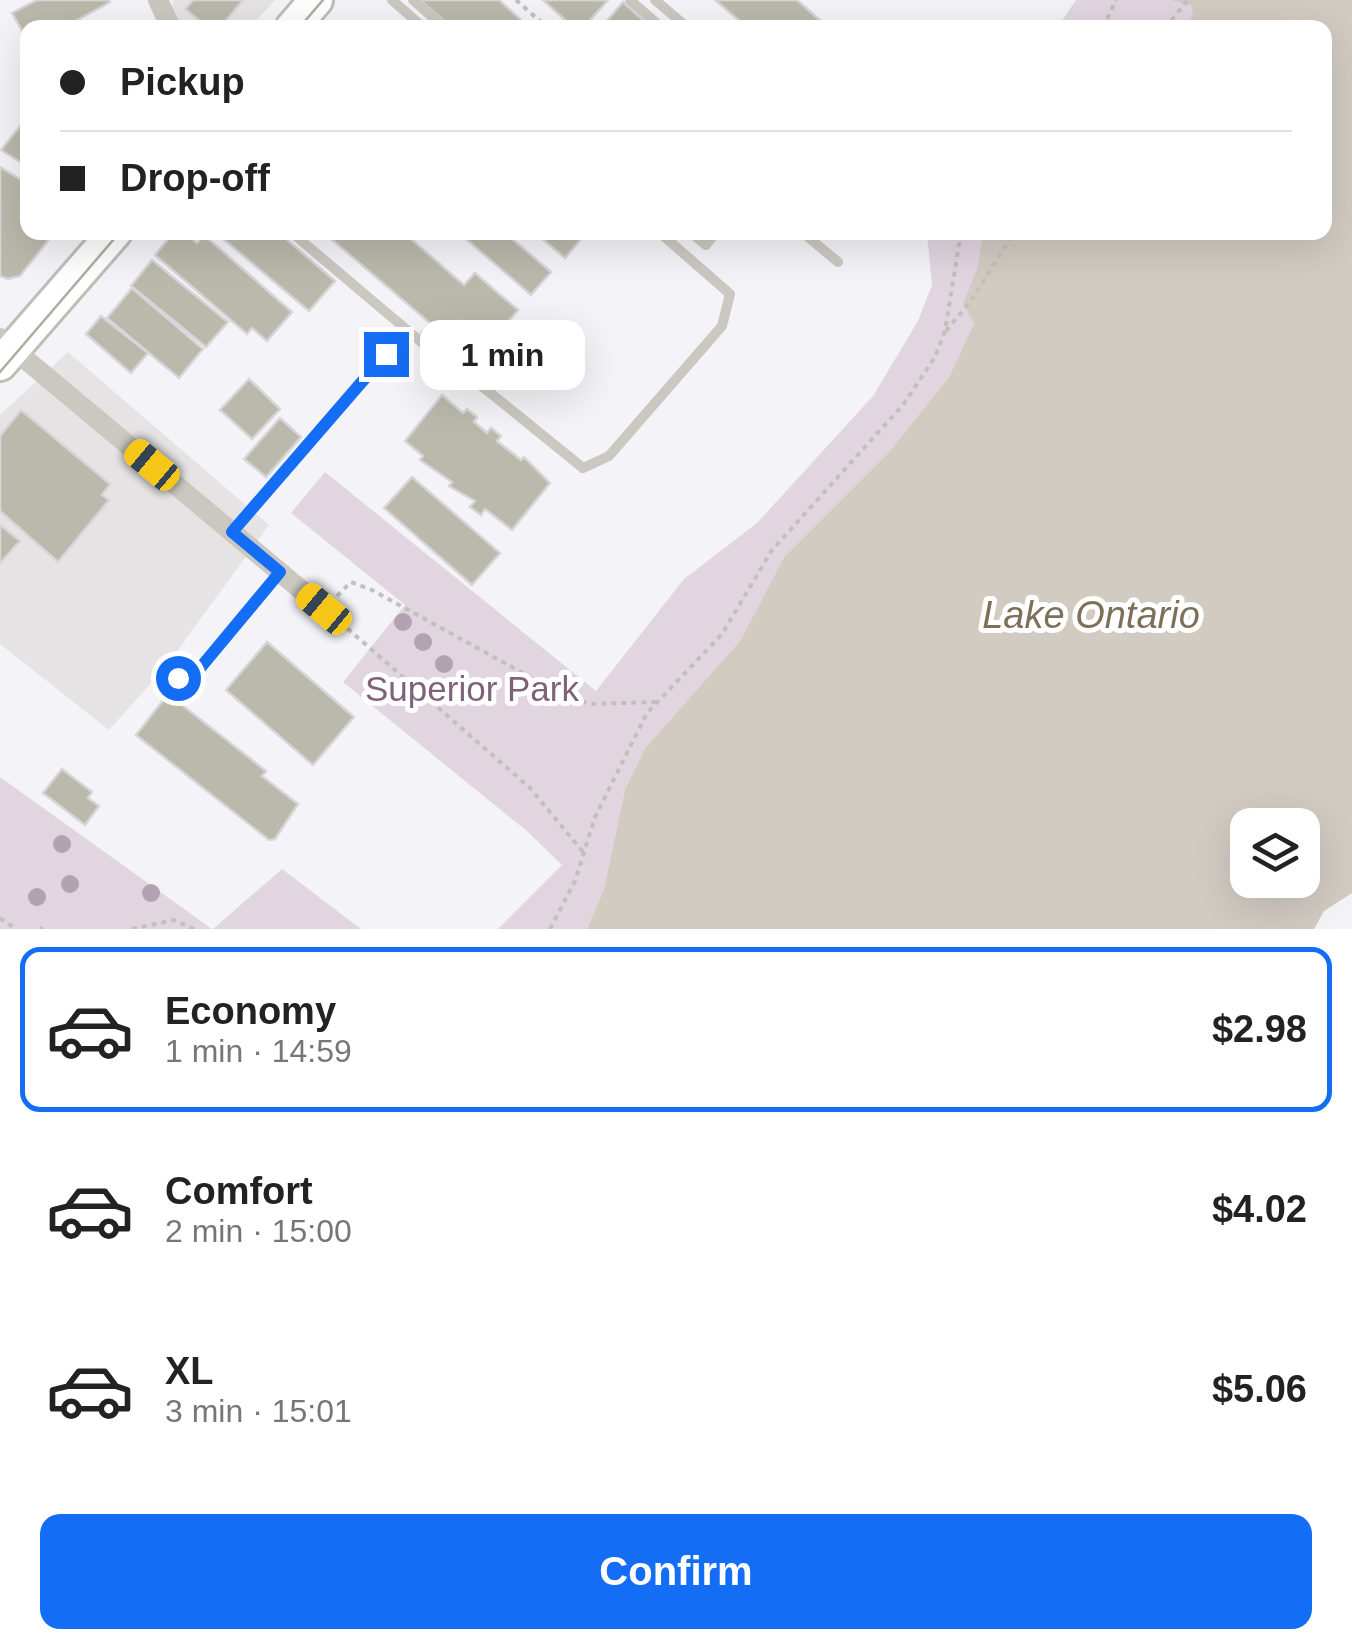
<!DOCTYPE html>
<meta charset="utf-8">
<style>
body{margin:0;font-family:Helvetica,sans-serif;background:#f2f2f2;color:#222;height:100vh;display:flex;flex-direction:column;font-size:38px;white-space:nowrap}
*{box-sizing:border-box;margin:0}
p{font-size:32px;color:#767676}
.icon{flex:none;width:55px;height:55px;fill:none;stroke:currentColor;stroke-width:2;stroke-linecap:round;stroke-linejoin:round}
.map{position:relative;height:929px;overflow:hidden}
.details{display:flex;flex-direction:column;background:#fff;flex:1}
.details>*{flex:none}
.hud{position:absolute;left:20px;top:20px;width:1312px;height:220px;border-radius:20px;box-shadow:0 10px 40px #0002;display:grid;align-content:center;height:220px;padding:0 40px;background:#fff}
.tools{position:absolute;left:1230px;top:808px;display:grid;gap:20px}
.tools a{display:grid;place-items:center;width:90px;height:90px;border-radius:20px;background:#fff;box-shadow:0 10px 40px #0002;font-size:50px}
.end{position:absolute;width:45px;height:45px;margin:-22px;border:12px solid #146ef5;background:#fff;box-shadow:0 0 0 5px #fff}
.from{border-radius:50%}
.bubble{position:absolute;height:70px;border-radius:20px;background:#fff;box-shadow:0 10px 40px #0002;font-size:32px;font-weight:700;line-height:70px;text-align:center}
.car{position:absolute;width:30px;height:60px;margin:-30px -15px;border-radius:12px;box-shadow:0 0 8px 2px #0007;background:linear-gradient(#f5c518 24%,#345 0 40%,#f5c518 0 76%,#345 0 86%,#f5c518 0)}
.hud b{display:flex;align-items:center;gap:35px;height:95px;font-size:38px}
.hud b+b{border-top:2px solid #e0e0e0}
.hud i{width:25px;height:25px;background:#222}
ul{padding:18px 0 0;list-style:none}
li{display:flex;align-items:center;gap:30px;height:165px;margin:0 20px 15px;padding:0 20px;border:5px solid transparent;border-radius:20px}
li div{flex:1}
li b{display:block;font-size:38px}
li em{font-style:normal;font-weight:700}
li.selected{border-color:#146ef5}
li>.icon{width:90px;height:90px;stroke-width:1.5}
.button{display:flex;gap:20px;margin-top:auto;padding:20px 40px}
.button a{flex:1;height:115px;border-radius:20px;background:#146ef5;color:#fff;font-size:40px;font-weight:700;line-height:115px;text-align:center}
.map>svg:first-child{display:block}
.built{fill:#e5e3e4}
.green{fill:#e1d6e0}
.water{fill:#d1cbc2;fill-rule:evenodd}
.building{fill:#bbb8ac;stroke:#d6d5d8;stroke-width:2.5}
.lines{fill:none;stroke-linecap:round;stroke-linejoin:round}
.primary-casing{stroke:#bfbeb6;stroke-width:38}
.path{stroke:#c1c0bb;stroke-width:4;stroke-dasharray:5 5;stroke-linecap:butt}
.service{stroke:#cac8c1;stroke-width:10}
.minor{stroke:#cac8c1;stroke-width:20}
.primary{stroke:#fff;stroke-width:32}
.tram{stroke:#afada1;stroke-width:2.5}
.tree{fill:#b3a3b2}
.route{stroke:#146ef5;stroke-width:12}
.labels{text-anchor:middle;dominant-baseline:central;stroke-width:10;stroke-linejoin:round;paint-order:stroke}
.park-label{font-size:35px;fill:#7e6279;stroke:#fff}
.water-label{font-size:38px;font-style:italic;fill:#7c7059;stroke:#fff}
</style>
<div class="map">
<svg width="1352" height="929" viewBox="0 0 1352 929">
<rect width="100%" height="100%" fill="#f4f3f7"/>
<path class="built" d="M 174,0 L 275,0 L 250,27 L 163,28 Z
M 68,352 L 269,525 L 167,665 L 109,730 L 0,644 L 0,415 Z"/>
<path class="green" d="M 1076,0 L 1189,0 L 1194,13 L 1187,27 L 1057,28 Z
M 927,233 L 1014,233 L 972,314 L 974,323 L 949,377 L 889,452 L 784,557 L 740,641 L 646,747 L 625,789 L 604,889 L 587,929 L 498,929 L 562,865 L 528,832 L 343,682 L 405,605 L 291,513 L 325,472 L 596,691 L 684,579 L 757,523 L 873,396 L 918,321 L 932,285 Z
M 0,777 L 212,929 L 0,929 Z
M 282,869 L 361,929 L 213,929 Z"/>
<path class="water" d="M 1171,0 L 1352,0 L 1352,893 L 1324,911 L 1314,929 L 587,929 L 604,889 L 625,789 L 646,747 L 740,641 L 784,557 L 889,452 L 949,377 L 974,323 L 963,304 L 978,267 L 983,233 L 1325,232 L 1325,28 L 1187,27 L 1193,13 L 1191,5 ZM 1248,825 L 1302,825 L 1302,880 L 1248,880 Z"/>
<path class="building" d="M 37,0 L 109,0 L 110,2 L 63,28 L 28,28 L 28,41 L 12,13 Z
M 193,0 L 243,0 L 220,28 L 208,28 L 185,9 Z
M 420,0 L 499,0 L 530,28 L 452,28 Z
M 543,0 L 608,0 L 583,28 L 574,28 Z
M 715,0 L 797,0 L 829,28 L 748,28 Z
M 623,2 L 652,28 L 601,28 Z
M 28,116 L 28,167 L 1,150 Z
M 0,167 L 28,184 L 28,232 L 55,232 L 20,276 L 8,279 L 0,276 Z
M 174,232 L 185,232 L 197,243 L 204,235 L 292,312 L 267,341 L 252,328 L 247,334 L 155,255 Z
M 215,232 L 278,232 L 335,281 L 309,311 Z
M 323,232 L 403,232 L 464,285 L 475,273 L 518,310 L 466,371 L 421,333 L 430,323 Z
M 458,232 L 504,232 L 551,272 L 531,295 Z
M 534,232 L 587,232 L 565,258 Z
M 152,260 L 228,322 L 206,347 L 131,286 Z
M 132,288 L 203,349 L 179,378 L 107,318 Z
M 101,316 L 148,353 L 131,373 L 86,334 Z
M 249,379 L 280,409 L 252,439 L 220,410 Z
M 442,395 L 463,413 L 467,409 L 477,417 L 474,422 L 487,433 L 491,428 L 501,436 L 497,441 L 521,460 L 524,457 L 550,483 L 512,530 L 485,509 L 481,515 L 470,507 L 475,501 L 449,486 L 452,482 L 420,460 L 423,456 L 405,441 Z
M 21,410 L 110,484 L 102,495 L 109,500 L 58,562 L 0,511 L 0,436 Z
M 280,418 L 301,437 L 266,477 L 244,459 Z
M 412,477 L 500,553 L 472,585 L 384,508 Z
M 0,525 L 20,541 L 0,563 Z
M 267,642 L 354,717 L 313,765 L 226,690 Z
M 168,694 L 266,771 L 262,776 L 298,804 L 275,839 L 269,840 L 136,735 Z
M 62,769 L 92,792 L 88,798 L 99,806 L 85,825 L 43,793 Z"/>
<g class="lines">
<g class="primary-casing">
<path id="primary" d="M 292,28 L 316,0
M 0,364 L 115,232"/>
</g>
<path class="path" d="M 516,0 L 548,28
M 1103,28 L 1116,0
M 1165,28 L 1188,0
M 946,331 L 973,298 L 1014,232
M 337,596 L 351,582 L 372,590 L 550,688 L 589,704 L 656,702
M 340,622 L 530,788 L 583,852
M 0,918 L 16,929
M 41,929 L 42,927
M 132,929 L 174,920 L 194,929
M 550,929 L 575,881 L 595,817 L 647,713 L 722,634 L 772,550 L 903,405 L 935,357 L 945,331 L 961,232"/>
<path class="service" d="M 392,0 L 424,28
M 413,0 L 445,28
M 630,0 L 662,28
M 655,0 L 688,28
M 291,232 L 465,379 L 483,387 L 583,468 L 609,456 L 722,326 L 730,294 L 659,232
M 690,232 L 706,245 L 716,232
M 802,232 L 838,262
M 232,531 L 386,353
M 169,677 L 191,679 L 280,573"/>
<path class="minor" d="M 158,0 L 171,28
M 0,338 L 324,609"/>
<use href="#primary" class="primary"/>
<path class="tram" d="M 299,28 L 323,0
M 0,372 L 120,232"/>
</g>
<g class="tree">
<circle cx="403" cy="622" r="9"/>
<circle cx="423" cy="642" r="9"/>
<circle cx="444" cy="664" r="9"/>
<circle cx="62" cy="844" r="9"/>
<circle cx="70" cy="884" r="9"/>
<circle cx="151" cy="893" r="9"/>
<circle cx="37" cy="897" r="9"/>
</g>
<g class="lines">
<path class="route" d="M 178,678 L 191,679 L 280,572 L 232,532 L 386,354"/>
</g>
<g class="labels">
<g class="park-label">
<text x="472" y="688">Superior Park</text>
</g>
<g class="water-label">
<text x="1091" y="615">Lake Ontario</text>
</g>
</g>
</svg>
<div class="tools">
<a><svg class="icon" aria-label="layers" viewBox="0 0 24 24"><path d="M12 4l9 5-9 5-9-5zM3 14l9 5 9-5"/></svg></a>
</div>
<i class="end from" style="left:178px;top:678px"></i>
<i class="end" style="left:386px;top:354px"></i>
<div class="bubble" style="left:420px;top:320px;width:165px">1 min</div>
<i class="car" style="left:152px;top:465px;rotate:310deg"></i>
<i class="car" style="left:324px;top:609px;rotate:310deg"></i>
<div class="hud">
<b><i class="from"></i>Pickup</b>
<b><i></i>Drop-off</b>
</div>
</div>
<section class="details">
<ul>
<li class="selected"><svg class="icon" aria-label="car" viewBox="0 0 24 24"><path d="M5 17H2v-5l4-1 3-4h7l3 4 3 1v5h-3M9 17h6M6 11h13"/><circle cx="7" cy="17" r="2"/><circle cx="17" cy="17" r="2"/></svg><div><b>Economy</b><p>1 min · 14:59</p></div><em>$2.98</em></li>
<li><svg class="icon" aria-label="car" viewBox="0 0 24 24"><path d="M5 17H2v-5l4-1 3-4h7l3 4 3 1v5h-3M9 17h6M6 11h13"/><circle cx="7" cy="17" r="2"/><circle cx="17" cy="17" r="2"/></svg><div><b>Comfort</b><p>2 min · 15:00</p></div><em>$4.02</em></li>
<li><svg class="icon" aria-label="car" viewBox="0 0 24 24"><path d="M5 17H2v-5l4-1 3-4h7l3 4 3 1v5h-3M9 17h6M6 11h13"/><circle cx="7" cy="17" r="2"/><circle cx="17" cy="17" r="2"/></svg><div><b>XL</b><p>3 min · 15:01</p></div><em>$5.06</em></li>
</ul>
<div class="button"><a>Confirm</a></div>
</section>
